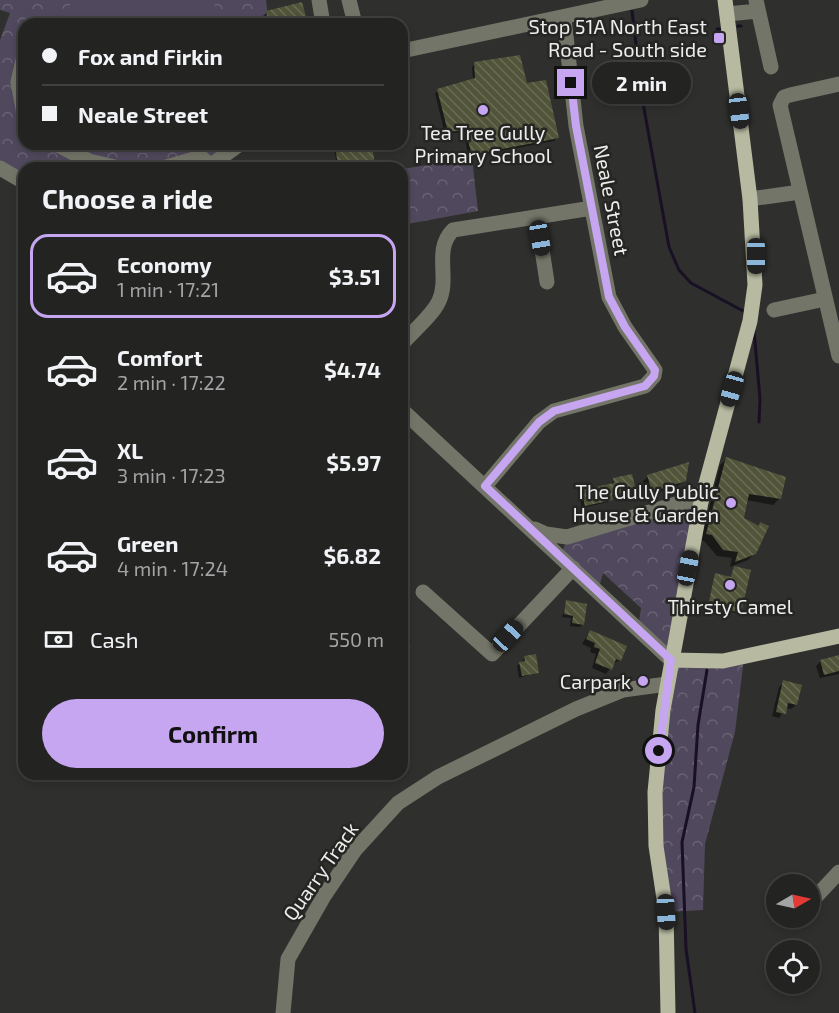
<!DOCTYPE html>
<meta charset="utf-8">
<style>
body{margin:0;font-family:"Exo 2",sans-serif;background:#2f2f2f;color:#f1f3f6;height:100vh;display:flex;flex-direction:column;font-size:22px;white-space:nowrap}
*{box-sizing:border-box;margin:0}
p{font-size:20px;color:#a3a4a5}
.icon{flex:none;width:33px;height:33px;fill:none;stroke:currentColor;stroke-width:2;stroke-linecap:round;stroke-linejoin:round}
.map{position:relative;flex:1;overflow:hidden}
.details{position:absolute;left:18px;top:162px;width:390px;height:618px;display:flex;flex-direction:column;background:#232322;border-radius:18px;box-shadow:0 3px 9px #0003,0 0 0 2px #404040}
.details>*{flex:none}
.banner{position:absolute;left:18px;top:18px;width:390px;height:132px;border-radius:18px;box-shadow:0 3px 9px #0003,0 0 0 2px #404040;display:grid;align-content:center;height:132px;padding:0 24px;background:#232322}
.needle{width:39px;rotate:81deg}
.buttons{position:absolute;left:766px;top:874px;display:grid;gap:12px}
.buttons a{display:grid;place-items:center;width:54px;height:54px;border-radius:50%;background:#232322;box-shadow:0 3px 9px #0003,0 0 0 2px #404040;font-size:30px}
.end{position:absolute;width:27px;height:27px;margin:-14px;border:8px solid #c6a6f0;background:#111;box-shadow:0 0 0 3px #111}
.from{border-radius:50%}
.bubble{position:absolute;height:42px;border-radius:21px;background:#232322;box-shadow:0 3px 9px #0003,0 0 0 2px #404040;font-size:20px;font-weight:700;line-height:42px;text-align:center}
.car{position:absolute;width:18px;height:36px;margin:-18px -9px;border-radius:8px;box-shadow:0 0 4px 2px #0007;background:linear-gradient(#222 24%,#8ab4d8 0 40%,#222 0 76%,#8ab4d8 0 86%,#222 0)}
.banner b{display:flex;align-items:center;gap:21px;height:57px;font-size:22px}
.banner b+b{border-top:2px solid #404040}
.banner i{width:15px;height:15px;background:#f1f3f6}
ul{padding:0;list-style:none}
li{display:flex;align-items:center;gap:18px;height:84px;margin:0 12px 9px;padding:0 12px;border:3px solid transparent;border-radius:18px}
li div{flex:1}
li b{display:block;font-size:22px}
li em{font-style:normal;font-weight:700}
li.active{border-color:#c6a6f0}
li>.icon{width:54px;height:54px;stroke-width:1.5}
h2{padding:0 24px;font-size:27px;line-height:72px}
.pay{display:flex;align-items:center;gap:15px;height:66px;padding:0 24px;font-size:22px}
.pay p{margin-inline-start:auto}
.button{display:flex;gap:12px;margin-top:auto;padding:12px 24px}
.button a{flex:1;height:69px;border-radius:36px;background:#c6a6f0;color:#111;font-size:24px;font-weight:700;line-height:69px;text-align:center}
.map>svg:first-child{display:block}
.park{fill:url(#park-crowns)}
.garden{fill:#50485c}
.shadow{fill:#0007}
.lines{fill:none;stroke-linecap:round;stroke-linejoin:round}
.stream{stroke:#191025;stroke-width:3}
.building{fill:url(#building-back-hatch)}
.minor{stroke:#737568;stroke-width:15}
.major{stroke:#b7baa0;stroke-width:15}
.route{stroke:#c6a6f0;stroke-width:8}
.poi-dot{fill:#c6a6f0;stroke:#252623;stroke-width:2}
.labels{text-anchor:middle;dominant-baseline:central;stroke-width:5;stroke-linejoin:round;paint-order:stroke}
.poi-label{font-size:20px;fill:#ededec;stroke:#252623;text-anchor:end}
.street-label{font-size:20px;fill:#ededec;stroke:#252623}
</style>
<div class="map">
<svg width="839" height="1013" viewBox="0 0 839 1013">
<defs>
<pattern id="park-crowns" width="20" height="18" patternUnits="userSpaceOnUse" patternTransform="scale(1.5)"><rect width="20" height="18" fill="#50485c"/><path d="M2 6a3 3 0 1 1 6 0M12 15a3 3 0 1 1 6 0" fill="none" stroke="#6a6374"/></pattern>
<pattern id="building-back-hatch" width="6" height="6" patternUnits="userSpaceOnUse" patternTransform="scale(1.5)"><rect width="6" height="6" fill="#515439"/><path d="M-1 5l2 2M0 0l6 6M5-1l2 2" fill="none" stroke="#6a6d56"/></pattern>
</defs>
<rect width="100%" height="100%" fill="#2f2f2d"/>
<path class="park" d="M 0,0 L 266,0 L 269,24 L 24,24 L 24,144 L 240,144 L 207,168 L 24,168 L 24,182 L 0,168 L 0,40 L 10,13 L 0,10 Z
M 472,158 L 478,211 L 402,225 L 402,169 Z
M 701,502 L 671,660 L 744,658 L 735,732 L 705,844 L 703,910 L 666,912 L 656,846 L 671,660 L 638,629 L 641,608 L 603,573 L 598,591 L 561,557 L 567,537 Z"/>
<path class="garden" d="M 81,0 L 209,0 L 234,24 L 49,24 L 60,10 Z
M 97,144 L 188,144 C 160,158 125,154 97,144 Z"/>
<path class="shadow" d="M 267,12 L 306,24 L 261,24 L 260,19 Z
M 475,64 L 557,138 L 554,141 L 469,157 L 463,132 L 445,134 L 435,93 L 473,80 L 472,67 Z
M 334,144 L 371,144 L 373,166 L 337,168 Z
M 727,459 L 780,498 L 773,505 L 746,500 L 742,519 L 758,527 L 761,524 L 755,553 L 748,560 L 730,567 L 732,558 L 717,556 L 705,542 L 701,540 L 720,465 Z
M 648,477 L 685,480 L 679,485 L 648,496 L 643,481 Z
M 614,479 L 634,489 L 610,497 L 608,502 L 582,508 L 579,495 L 582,492 L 611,485 Z
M 715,575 L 740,613 L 739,614 L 724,610 L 725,605 L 709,601 Z
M 567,602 L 582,625 L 580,627 L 570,626 L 571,618 L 562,617 Z
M 402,627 L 407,631 L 404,635 L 411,641 L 404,649 Z
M 590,631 L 620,660 L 613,664 L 606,674 L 592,668 L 596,654 L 590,652 L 591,648 L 582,644 Z
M 839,657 L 839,674 L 820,678 L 816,666 L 821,661 Z
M 525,658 L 538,672 L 519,678 L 517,666 Z
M 784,682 L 796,705 L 791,709 L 785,708 L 779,718 L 772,716 L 779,687 Z"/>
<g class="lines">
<path class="stream" d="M 632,11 L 643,103 L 669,247 L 679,270 L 691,283 L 745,312
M 738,26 L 741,26
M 717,29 L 720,29
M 754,331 L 760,399 L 759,422
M 695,1013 L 686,949 L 682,842 L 694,787 L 698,725 L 707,670"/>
</g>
<path class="building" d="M 302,2 L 308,24 L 269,24 L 266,11 Z
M 520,55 L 527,83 L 546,80 L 559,138 L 472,155 L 465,130 L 448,132 L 437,89 L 475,78 L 474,62 Z
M 335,144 L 372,144 L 375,166 L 338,168 Z
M 726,457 L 786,477 L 781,499 L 749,494 L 744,518 L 759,526 L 760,522 L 769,526 L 756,554 L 735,562 L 738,552 L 723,550 L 712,535 L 706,534 Z
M 689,462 L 686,481 L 652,492 L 647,475 Z
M 632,474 L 636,490 L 612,495 L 613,500 L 585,506 L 581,490 L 614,483 L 613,478 Z
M 734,566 L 751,570 L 741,613 L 724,609 L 725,604 L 709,601 L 715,573 L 731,577 Z
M 566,600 L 587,604 L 584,625 L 572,623 L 573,616 L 564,614 Z
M 590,630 L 627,646 L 621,661 L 616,659 L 612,670 L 595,663 L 600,649 L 594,647 L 595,643 L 586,639 Z
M 536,654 L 539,673 L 522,676 L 519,662 L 525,661 L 524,656 Z
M 839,655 L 839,671 L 824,675 L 820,660 Z
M 783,680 L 802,685 L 797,705 L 788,703 L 786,714 L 776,712 Z"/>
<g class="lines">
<path class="minor" d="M 319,0 L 323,24
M 349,0 L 355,24
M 756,0 L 771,67
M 727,14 L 758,11
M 402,51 L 641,0
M 24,56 L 18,82 L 24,114
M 839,84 L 790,95 L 784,97 L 780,105 L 839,356
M 56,144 L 89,161 L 119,168
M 0,168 L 24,182
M 163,168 L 201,157 L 211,166
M 207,168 L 240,144
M 750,199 L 800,192
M 537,217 L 547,282
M 774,310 L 825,299
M 402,344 C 413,331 432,316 439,301 C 450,277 433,250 453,230 L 592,208
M 402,410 L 671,660
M 485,486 L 539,422 L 554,411 L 645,386 L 654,376 L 655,370 L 625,327 L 609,297 L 576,126 L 564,18
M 535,529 L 546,534 L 567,537 L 686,501 L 701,502
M 423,592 L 492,654 L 573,568
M 811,902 L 839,872
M 283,1013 L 288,959 L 324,896 L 355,850 L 398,803 L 438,777 L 576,709 L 623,690 L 667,684"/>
<path class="major" d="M 671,660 L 723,661 L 839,636
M 668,1013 L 666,912 L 656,846 L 655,792 L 663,710 L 701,502 L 750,321 L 755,285 L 750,199 L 725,0"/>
</g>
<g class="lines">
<path class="route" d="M 571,83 L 576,126 L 609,297 L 625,327 L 655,370 L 654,376 L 645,386 L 554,411 L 539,422 L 485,486 L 671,660 L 659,751"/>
</g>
<g class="poi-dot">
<rect x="713" y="32" width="12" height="12" rx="3"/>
<circle cx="483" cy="110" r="6"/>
<circle cx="731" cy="503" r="6"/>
<circle cx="730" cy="585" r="6"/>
<circle cx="643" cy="681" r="6"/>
</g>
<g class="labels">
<g class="poi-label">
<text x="707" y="26">Stop 51A North East<tspan x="707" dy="23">Road - South side</tspan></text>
<text x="483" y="132" text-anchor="middle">Tea Tree Gully<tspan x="483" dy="23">Primary School</tspan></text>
<text x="719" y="491">The Gully Public<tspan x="719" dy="23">House &amp; Garden</tspan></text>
<text x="730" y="606" text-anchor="middle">Thirsty Camel</text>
<text x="631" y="681">Carpark</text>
</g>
<g class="street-label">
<text transform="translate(612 200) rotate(79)">Neale Street</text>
<text transform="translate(320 871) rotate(-55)">Quarry Track</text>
</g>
</g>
</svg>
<div class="buttons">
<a><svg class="needle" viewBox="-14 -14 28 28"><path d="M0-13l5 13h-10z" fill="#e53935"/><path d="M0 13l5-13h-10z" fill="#a3a4a5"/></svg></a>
<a><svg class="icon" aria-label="locate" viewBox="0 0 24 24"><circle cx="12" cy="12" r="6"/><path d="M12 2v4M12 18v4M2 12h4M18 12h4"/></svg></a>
</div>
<i class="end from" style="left:659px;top:751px"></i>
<i class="end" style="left:571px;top:83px"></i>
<div class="bubble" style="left:592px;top:62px;width:99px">2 min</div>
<i class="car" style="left:739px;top:111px;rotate:173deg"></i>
<i class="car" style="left:540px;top:238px;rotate:171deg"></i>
<i class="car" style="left:756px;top:256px;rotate:180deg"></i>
<i class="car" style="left:732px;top:389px;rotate:196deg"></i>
<i class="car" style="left:688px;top:568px;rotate:11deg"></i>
<i class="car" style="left:508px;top:636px;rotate:43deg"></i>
<i class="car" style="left:666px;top:912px;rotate:177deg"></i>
<div class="banner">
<b><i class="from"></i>Fox and Firkin</b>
<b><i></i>Neale Street</b>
</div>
<section class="details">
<h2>Choose a ride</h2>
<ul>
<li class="active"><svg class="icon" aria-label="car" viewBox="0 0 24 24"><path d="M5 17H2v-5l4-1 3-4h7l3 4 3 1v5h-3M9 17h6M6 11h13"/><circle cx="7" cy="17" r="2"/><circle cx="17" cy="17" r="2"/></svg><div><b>Economy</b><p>1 min · 17:21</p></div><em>$3.51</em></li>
<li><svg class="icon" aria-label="car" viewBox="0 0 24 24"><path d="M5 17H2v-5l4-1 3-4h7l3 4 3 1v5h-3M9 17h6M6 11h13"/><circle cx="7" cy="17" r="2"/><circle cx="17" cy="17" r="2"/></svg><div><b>Comfort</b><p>2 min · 17:22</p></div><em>$4.74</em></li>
<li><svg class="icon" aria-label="car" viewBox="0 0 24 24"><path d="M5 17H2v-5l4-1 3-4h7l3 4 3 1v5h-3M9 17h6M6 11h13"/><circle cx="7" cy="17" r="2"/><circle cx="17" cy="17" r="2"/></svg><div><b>XL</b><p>3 min · 17:23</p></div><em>$5.97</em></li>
<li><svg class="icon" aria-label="car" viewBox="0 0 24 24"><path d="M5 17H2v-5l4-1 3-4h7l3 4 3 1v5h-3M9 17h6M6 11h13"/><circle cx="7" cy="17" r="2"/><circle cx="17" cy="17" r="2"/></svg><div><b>Green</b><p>4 min · 17:24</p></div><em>$6.82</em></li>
</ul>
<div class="pay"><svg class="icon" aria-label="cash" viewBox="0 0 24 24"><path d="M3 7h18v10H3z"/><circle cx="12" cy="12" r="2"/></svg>Cash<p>550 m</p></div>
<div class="button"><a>Confirm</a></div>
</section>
</div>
